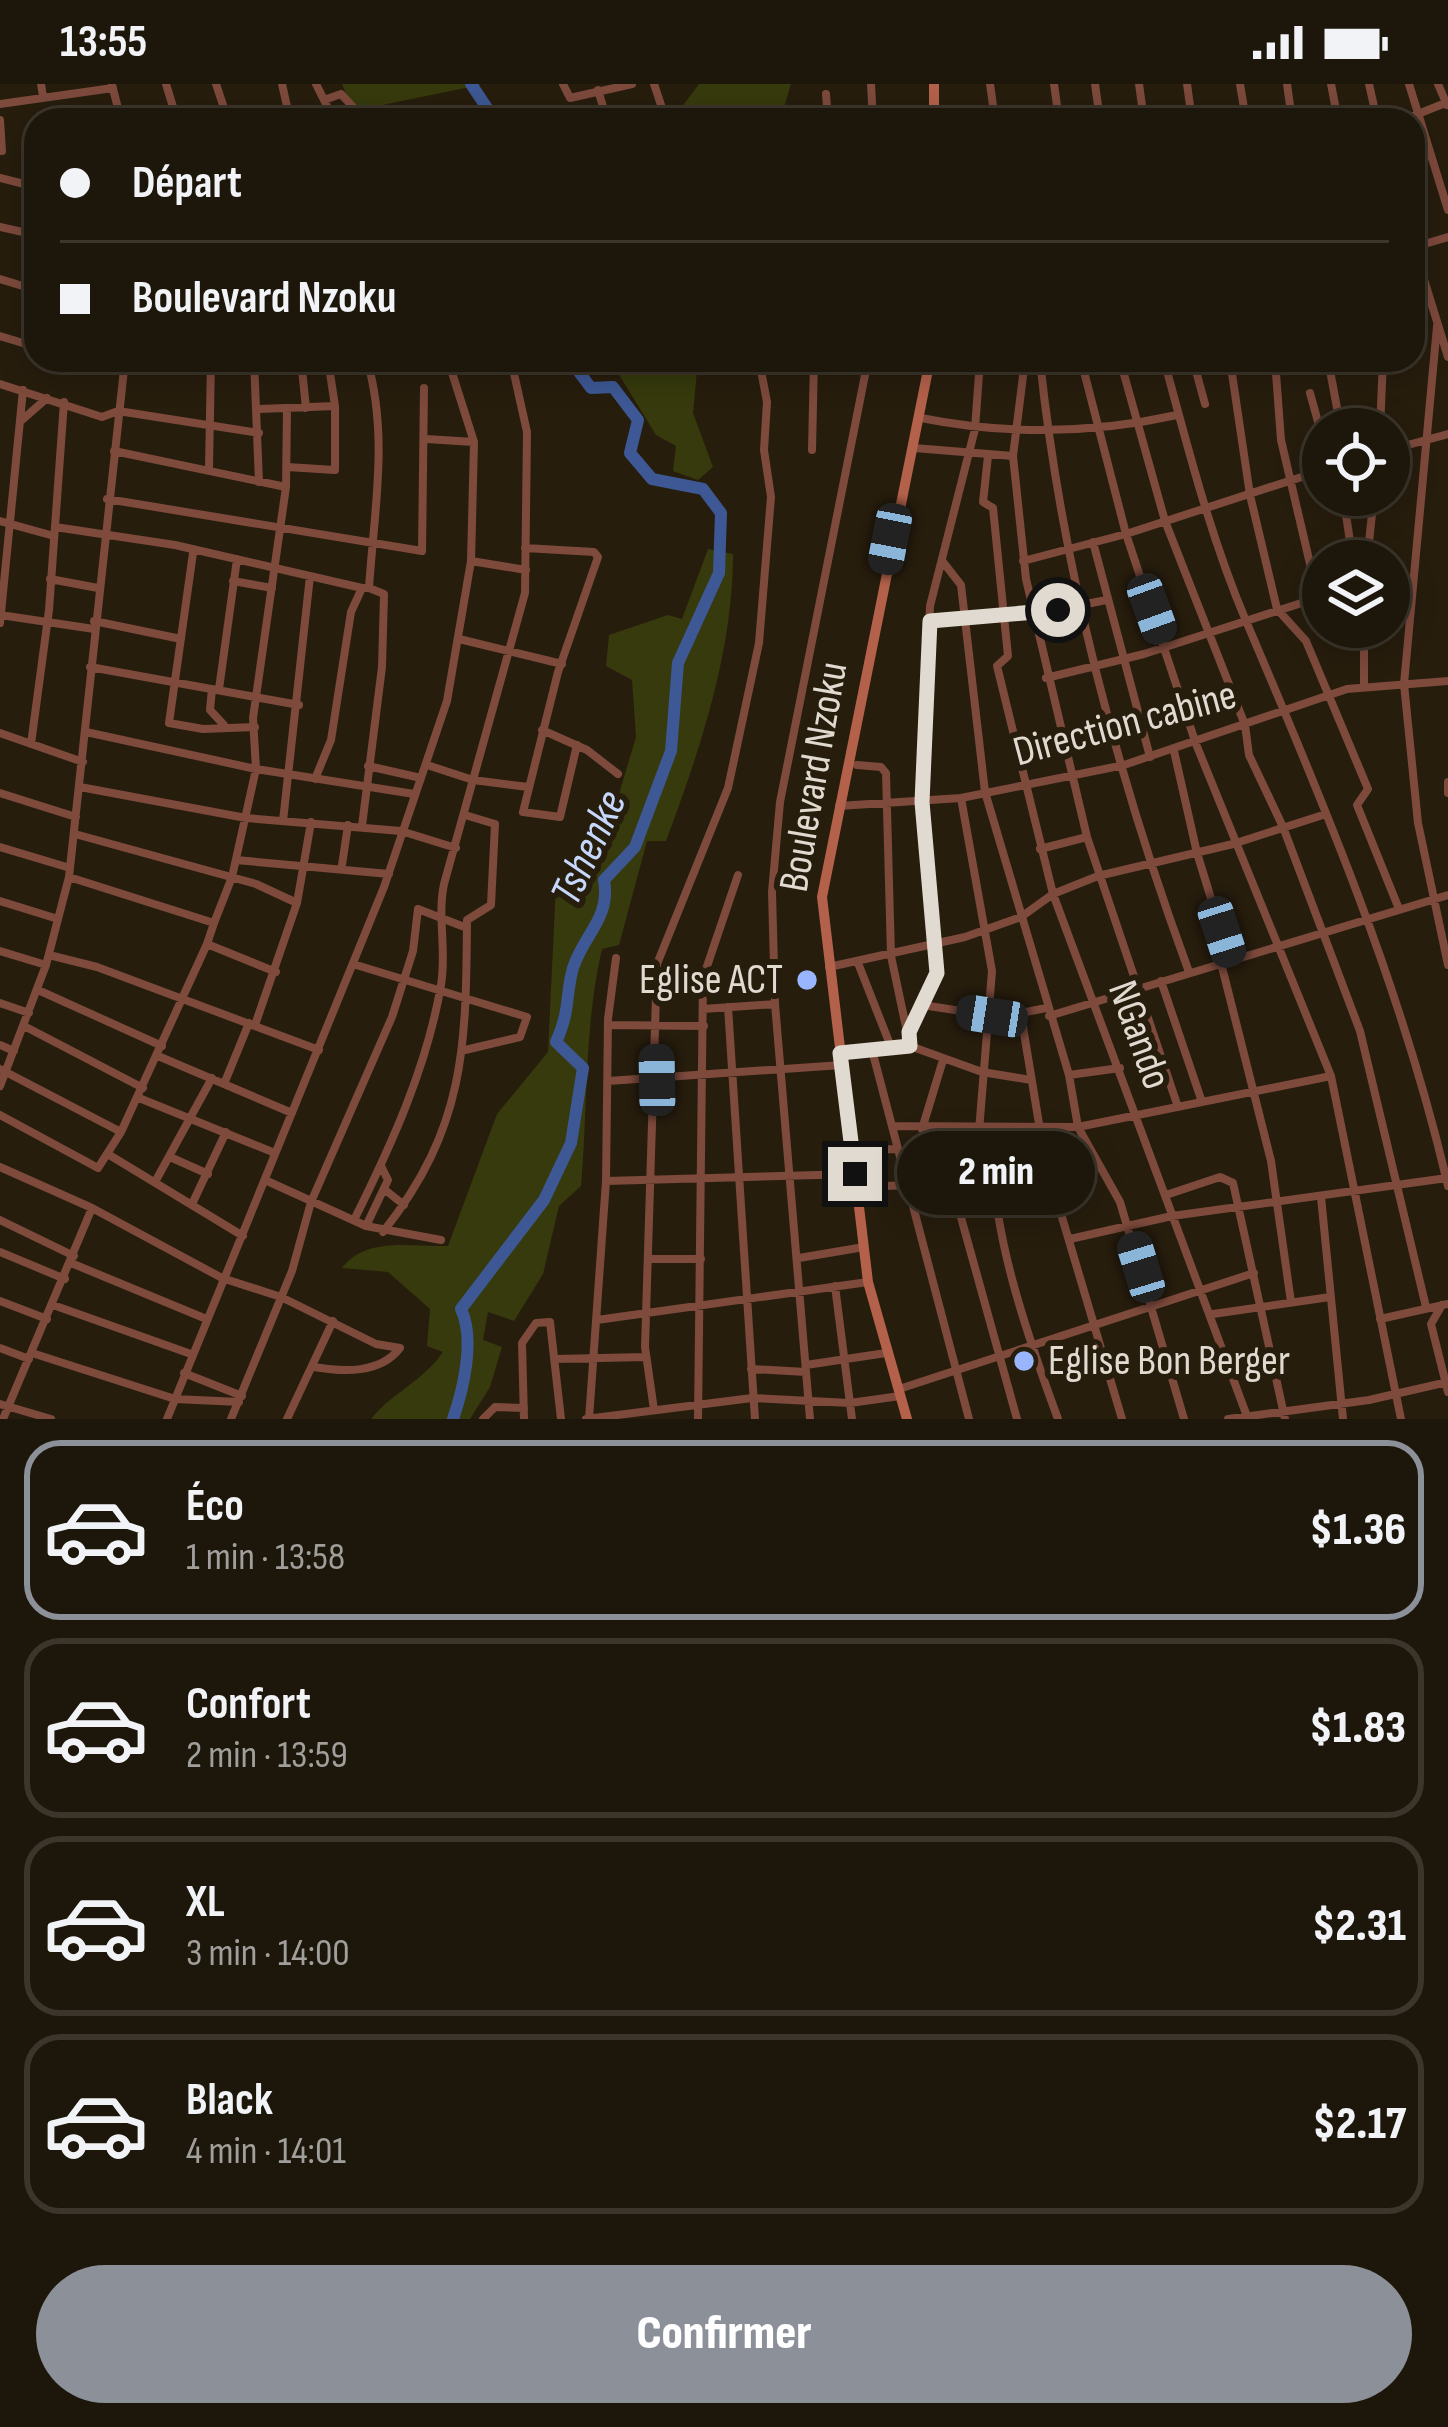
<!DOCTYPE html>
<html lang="fr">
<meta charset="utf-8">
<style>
body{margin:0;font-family:"Sofia Sans Condensed",sans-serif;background:#2a2318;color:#f1f3f6;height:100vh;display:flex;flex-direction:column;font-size:45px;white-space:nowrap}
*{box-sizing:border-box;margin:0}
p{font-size:39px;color:#a09f9c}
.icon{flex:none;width:66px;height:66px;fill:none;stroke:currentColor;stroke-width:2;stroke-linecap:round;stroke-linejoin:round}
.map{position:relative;height:1335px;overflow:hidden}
.side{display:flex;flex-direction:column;background:#1d160a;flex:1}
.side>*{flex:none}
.banner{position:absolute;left:24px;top:24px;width:1401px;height:264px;border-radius:36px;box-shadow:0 6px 30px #0003,0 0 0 3px #3b352b;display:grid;align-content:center;height:264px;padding:0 36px;background:#1d160a}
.tools{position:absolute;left:1302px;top:324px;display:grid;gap:24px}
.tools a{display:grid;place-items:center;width:108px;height:108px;border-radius:50%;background:#1d160a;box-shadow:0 6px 30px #0003,0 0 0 3px #3b352b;font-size:60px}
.end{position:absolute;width:54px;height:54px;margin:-27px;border:15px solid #e1dad0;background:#111;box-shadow:0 0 0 6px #111}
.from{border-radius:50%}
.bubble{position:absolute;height:84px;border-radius:42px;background:#1d160a;box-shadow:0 6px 30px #0003,0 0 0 3px #3b352b;font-size:39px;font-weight:800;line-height:84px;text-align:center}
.car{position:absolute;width:36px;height:72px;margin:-36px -18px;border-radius:15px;box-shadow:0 0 9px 3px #0007;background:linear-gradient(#222 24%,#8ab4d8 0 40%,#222 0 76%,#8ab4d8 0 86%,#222 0)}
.banner b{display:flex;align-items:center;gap:42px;height:114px;font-size:45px}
.banner b+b{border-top:3px solid #3b352b}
.banner i{width:30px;height:30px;background:#f1f3f6}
ul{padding:21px 0 0;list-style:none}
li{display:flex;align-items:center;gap:36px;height:180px;margin:0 24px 18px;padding:0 12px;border:6px solid #3b352b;border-radius:36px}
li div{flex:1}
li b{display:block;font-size:45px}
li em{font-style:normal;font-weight:800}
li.active{border-color:#8c9099}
li>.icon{width:108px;height:108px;stroke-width:1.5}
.button{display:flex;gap:24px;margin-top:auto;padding:24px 36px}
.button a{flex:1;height:138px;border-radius:72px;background:#8c9099;color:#fff;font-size:48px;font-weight:800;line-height:138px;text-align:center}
.status{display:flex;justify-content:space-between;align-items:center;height:84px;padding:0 60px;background:#1d160a;direction:ltr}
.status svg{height:33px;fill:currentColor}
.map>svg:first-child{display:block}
.green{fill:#363a0c}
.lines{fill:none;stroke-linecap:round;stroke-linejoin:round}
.river{stroke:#3d5894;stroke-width:12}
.street{stroke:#7d4a3c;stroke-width:8}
.secondary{stroke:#b3614b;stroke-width:10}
.route{stroke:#e1dad0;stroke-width:15}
.poi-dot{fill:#99b5fd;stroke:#271d0d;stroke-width:4.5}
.labels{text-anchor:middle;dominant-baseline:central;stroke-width:12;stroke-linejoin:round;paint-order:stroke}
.street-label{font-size:42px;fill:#e1dad0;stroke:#271d0d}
.poi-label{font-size:42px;fill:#e1dad0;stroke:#271d0d;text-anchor:end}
.water-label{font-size:45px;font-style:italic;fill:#c5d7fb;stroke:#271d0d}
</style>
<div class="status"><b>13:55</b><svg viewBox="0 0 49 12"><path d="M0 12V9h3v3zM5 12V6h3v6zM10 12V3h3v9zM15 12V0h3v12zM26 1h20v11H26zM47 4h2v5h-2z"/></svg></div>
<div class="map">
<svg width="1448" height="1335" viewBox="0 0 1448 1335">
<rect width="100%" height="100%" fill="#271d0d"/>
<path class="green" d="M 342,0 L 480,0 L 480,1 L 353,27 Z
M 699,0 L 791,0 L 784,23 L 758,36 L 672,36 Z
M 610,276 L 698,276 L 693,329 L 713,383 L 698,396 L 673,387 L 676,362 L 656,351 Z
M 708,465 L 733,470 C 733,568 700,666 666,757 L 647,757 L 619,861 L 602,865 C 584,942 588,1022 581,1102 L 559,1122 L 543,1190 L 514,1237 L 488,1228 L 483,1256 L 502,1263 L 490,1303 L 470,1335 L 371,1335 C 394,1307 421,1299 443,1268 L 427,1262 L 430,1225 L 388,1188 L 342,1184 C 366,1152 412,1163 448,1162 L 497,1030 L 548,968 L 556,800 L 592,800 L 636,653 L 632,596 L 606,582 L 609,551 L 668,531 L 682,535 Z"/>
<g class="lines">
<path class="river" d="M 471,0 L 495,36
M 453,1335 C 464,1303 475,1255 461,1225 L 544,1116 L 571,1059 L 583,984 L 556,958 C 571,925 565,912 573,884 C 584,850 611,834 604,796 L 635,763 L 671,667 L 678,579 L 719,489 L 721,429 L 703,405 L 652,395 L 630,369 L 638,336 L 613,303 L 591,304 L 570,276"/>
<path class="street" d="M 41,0 L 43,13
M 166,0 L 177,36
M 216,0 L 228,36
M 282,0 L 290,36
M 316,0 L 334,36
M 563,0 L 570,14 L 632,0
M 654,0 L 666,36
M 871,0 L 873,36
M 990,0 L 995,36
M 1054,0 L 1059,36
M 1095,0 L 1100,36
M 1139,0 L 1144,36
M 1187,0 L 1192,36
M 1240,0 L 1246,36
M 1287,0 L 1292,36
M 1331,0 L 1338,36
M 1369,0 L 1377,36
M 1409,0 L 1448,126
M 1438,0 L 1447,21
M 112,1 L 121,36
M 598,6 L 607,36
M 826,10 L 828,36
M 324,16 L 341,10 L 365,36
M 0,20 L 113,4
M 0,36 L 2,67
M 1403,36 L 1448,18
M 0,94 L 36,103
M 0,143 L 36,151
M 1413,160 L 1448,273
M 1414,163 L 1448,153
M 0,195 L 36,206
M 1437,242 L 1404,600 L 1418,739 L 1448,881
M 0,252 L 36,263
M 81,276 L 124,288
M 254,276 L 259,398
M 301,276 L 306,324
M 328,276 L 335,322
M 1025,276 L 1013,372 L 1026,495 L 1087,753 L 1178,1023
M 1040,276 C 1061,481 1118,695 1189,888
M 1081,276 L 1126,450 L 1196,660 L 1331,992 L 1401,1335
M 1120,276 L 1165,437 L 1245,641 L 1249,671 L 1283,743 L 1360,947 L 1426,1223
M 1164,276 C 1188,364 1210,452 1246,537 C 1325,722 1402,905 1448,1102
M 1193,276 L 1205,320
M 1230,276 L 1250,411 L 1277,525 L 1306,557 L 1368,705 L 1357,721 L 1399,825
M 1275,276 L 1281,356 L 1318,514
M 1328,276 L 1341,345
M 0,300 L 102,333 L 118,327 L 259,349
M 1310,309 L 1323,356
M 259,325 L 335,322 L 335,386 L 287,383
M 921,334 C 1006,351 1091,350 1177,331
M 22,336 L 47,314
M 1380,345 L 1383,276
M 426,355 L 474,358
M 914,364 L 1013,372
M 812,366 L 814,276
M 1389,366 L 1448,350
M 114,367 L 286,403
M 988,372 L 983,418 L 993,424 L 1008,572 L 997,582 L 1053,810 L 1248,1335
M 209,384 L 211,276
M 1343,411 L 1353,477
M 107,415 L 422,467 L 424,304
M 0,437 L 54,452
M 55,443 L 175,461 L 362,504
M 1093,458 L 1150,673
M 525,464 L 594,468 L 598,473 L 558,588 L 523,728 L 560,733 L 577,661
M 193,469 L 169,639 L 203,645 L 255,643
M 471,477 L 526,486
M 1023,477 L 1126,450 L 1323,386
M 1367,477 L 1374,411
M 943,478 L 961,501 L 985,708 L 1069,991 L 1078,1043 L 1120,1118 L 1184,1335
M 50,495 L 98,504
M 233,497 L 272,504
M 0,531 L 94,545
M 94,537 L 181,555
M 930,537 L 1034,531 L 1106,516
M 0,539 L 23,306
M 1364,543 L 1364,601
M 459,555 L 562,580
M 90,583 L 299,621
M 1046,594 L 1144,570 L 1323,512
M 212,605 L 210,626 L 224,641
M 219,605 L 237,475
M 542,646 L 587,666 L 618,690
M 86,648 L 256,685 L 414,710
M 0,649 L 83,678
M 31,660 L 49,526 L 64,318
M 1174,667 L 1197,769 L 1230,876
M 427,681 L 473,696 L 528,703
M 857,681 L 881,683 L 886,689 L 891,872 L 910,962
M 368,682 L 421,694
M 315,695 L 331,656 L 351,528 L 362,504 L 369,504 C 374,427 389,352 367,276
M 1448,698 L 1448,709
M 80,703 L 246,734 L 401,747 L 456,764
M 0,709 L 76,733
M 961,714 L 992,887 L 979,1047
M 839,722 L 961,714 L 1124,681 L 1347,605 L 1448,597
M 283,737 L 310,492
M 362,742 L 382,583 L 384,510 L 369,504
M 75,750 L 256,800 L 297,819
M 0,763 L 70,784
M 1040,765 L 1087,753
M 236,776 L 389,790
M 342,781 L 348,741
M 0,817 L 58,835
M 214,839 L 232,793 L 256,685 L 253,634 L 286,403 L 287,325
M 207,860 L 276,888
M 0,867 L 46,881
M 49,871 L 97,883 L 319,966
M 858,879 L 891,963
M 1221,879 L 1271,1077 L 1291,1218
M 353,880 L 527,933 L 520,953 L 465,966
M 829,883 L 965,853 L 1021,833 L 1053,810 L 1098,792 L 1233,760 L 1326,730
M 1161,897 L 1202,1018
M 38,906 L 162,962
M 0,919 L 29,929
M 922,921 L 1001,933 L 1046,924
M 728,923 L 755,1335
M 703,925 L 775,920
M 1021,931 L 1045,1076 L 1122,1335
M 1049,932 L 1448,811
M 255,941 L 297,819 L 311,738
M 608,941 L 704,942
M 24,942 L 143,1004
M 909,948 L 937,889 L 922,718 L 930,522 L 975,345 L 980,276
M 0,961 L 14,967
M 872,966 L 969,1335
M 840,969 L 910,962 L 982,988 L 1031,996
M 158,972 L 292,1029
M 0,985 L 121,1048 L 207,860 L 214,839 L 69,793
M 1069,991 L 1120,984
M 608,997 L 842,981
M 224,1000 L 249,939
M 0,1002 L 46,881 L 69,793 L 125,276
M 139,1014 L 275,1069
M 0,1031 L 98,1084 L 121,1048
M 892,1042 L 1078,1043 L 1331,992
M 922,1045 L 943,976
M 996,1046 C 982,1126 1030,1259 1058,1335
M 961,1047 L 952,1101 L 1017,1335
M 852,1066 L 898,1065
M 111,1072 L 243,1152
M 170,1073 L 208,1090
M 0,1083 L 92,1124 L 222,1194 L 281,1213 L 376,1260 L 400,1264 C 380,1290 343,1288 314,1283
M 265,1096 L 366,1142 L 441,1156
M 606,1097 L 855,1090
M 155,1098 L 212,994
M 857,1103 L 1051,1096
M 384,1105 L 404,1121
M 1166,1111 L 1220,1093 L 1233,1099 L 1285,1335
M 1321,1113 L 1343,1335
M 193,1118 L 226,1048
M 0,1136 L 74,1172
M 354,1136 C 391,1062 427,983 441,901 C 447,866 437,833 444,800 L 525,509 L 527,348 L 511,276
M 366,1142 L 388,1096 L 381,1082
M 383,1148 C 466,1043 466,962 467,836 L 491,821 L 495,740 L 465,731
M 1070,1155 L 1172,1132 L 1447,1094
M 0,1168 L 65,1195
M 799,1174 L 864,1163
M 649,1175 L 701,1175
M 71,1179 L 204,1234
M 835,1202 L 852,1335
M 0,1217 L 47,1235
M 53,1221 L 191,1270
M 1442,1221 L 1431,1240 L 1448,1308
M 1213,1230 L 1330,1213
M 1380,1235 L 1448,1220
M 597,1236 L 868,1198
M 0,1264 L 29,1275
M 32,1269 L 175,1315 L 239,1318
M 555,1275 L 646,1273
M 806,1281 L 886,1269
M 751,1285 L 806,1288
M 184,1289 L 242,1312
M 899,1305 L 1254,1189
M 0,1320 L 51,1335
M 654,1326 L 645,1263 L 657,880 L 728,704 L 759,559 L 771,413 L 764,366 L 767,318 L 759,276
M 3,1335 L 92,1124
M 167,1335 L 384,803 L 447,617 L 471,477 L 474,358 L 448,276
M 231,1335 L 292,1187 L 311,1118 L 392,933 L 413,867 L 418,825 L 467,844
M 287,1335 L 333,1237
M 483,1335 L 495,1323 L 524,1324
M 524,1335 L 522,1259 L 536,1239 L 550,1238 L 561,1335
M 586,1335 L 752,1314 L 850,1319 L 900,1312
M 589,1335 L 606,1097 L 608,935 L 616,874
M 698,1335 L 703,894 L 738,791
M 810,1335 L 775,920 L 772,808 L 780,718 L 868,276
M 1228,1335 L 1369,1316 L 1448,1298"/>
<path class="secondary" d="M 934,0 L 934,36
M 907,1335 L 868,1198 L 822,813 L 930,276"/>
</g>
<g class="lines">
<path class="route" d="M 855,1090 L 840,969 L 910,962 L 909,948 L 937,889 L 922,718 L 930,537 L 1058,526"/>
</g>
<g class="poi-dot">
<circle cx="807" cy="896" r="12"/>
<circle cx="1024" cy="1277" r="12"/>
</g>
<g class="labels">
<g class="street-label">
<text transform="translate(1125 640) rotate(-15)">Direction cabine</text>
<text transform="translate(814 693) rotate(-80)">Boulevard Nzoku</text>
<text transform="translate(1139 951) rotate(70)">NGando</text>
</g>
<g class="poi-label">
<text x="783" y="896">Eglise ACT</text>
<text x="1048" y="1277" text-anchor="start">Eglise Bon Berger</text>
</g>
<g class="water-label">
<text transform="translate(589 764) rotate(-65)">Tshenke</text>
</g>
</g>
</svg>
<div class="tools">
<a><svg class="icon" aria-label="locate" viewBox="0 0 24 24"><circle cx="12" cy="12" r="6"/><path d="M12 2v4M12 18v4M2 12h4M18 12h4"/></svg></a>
<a><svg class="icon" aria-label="layers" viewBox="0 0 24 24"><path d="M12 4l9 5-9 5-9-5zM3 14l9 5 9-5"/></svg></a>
</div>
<i class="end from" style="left:1058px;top:526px"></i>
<i class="end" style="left:855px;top:1090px"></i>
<div class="bubble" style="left:897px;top:1047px;width:198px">2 min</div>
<i class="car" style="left:890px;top:455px;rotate:191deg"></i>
<i class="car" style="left:1152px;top:525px;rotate:160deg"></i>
<i class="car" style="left:1222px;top:848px;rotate:162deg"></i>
<i class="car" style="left:992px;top:932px;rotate:279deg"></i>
<i class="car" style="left:657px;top:996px;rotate:359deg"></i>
<i class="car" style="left:1141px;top:1183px;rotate:343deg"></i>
<div class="banner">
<b><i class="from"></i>Départ</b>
<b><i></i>Boulevard Nzoku</b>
</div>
</div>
<section class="side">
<ul>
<li class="active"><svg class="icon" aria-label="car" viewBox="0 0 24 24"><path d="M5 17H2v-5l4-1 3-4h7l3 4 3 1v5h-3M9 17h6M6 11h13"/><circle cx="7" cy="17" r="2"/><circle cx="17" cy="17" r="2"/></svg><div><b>Éco</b><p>1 min · 13:58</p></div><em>$1.36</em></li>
<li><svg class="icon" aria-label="car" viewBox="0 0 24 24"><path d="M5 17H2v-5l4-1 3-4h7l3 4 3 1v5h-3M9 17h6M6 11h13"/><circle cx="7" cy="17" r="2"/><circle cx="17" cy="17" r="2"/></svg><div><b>Confort</b><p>2 min · 13:59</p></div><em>$1.83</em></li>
<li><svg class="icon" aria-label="car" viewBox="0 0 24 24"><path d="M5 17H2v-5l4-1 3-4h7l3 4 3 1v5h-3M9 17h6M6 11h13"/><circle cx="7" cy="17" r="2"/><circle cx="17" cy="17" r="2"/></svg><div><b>XL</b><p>3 min · 14:00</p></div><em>$2.31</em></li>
<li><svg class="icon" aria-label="car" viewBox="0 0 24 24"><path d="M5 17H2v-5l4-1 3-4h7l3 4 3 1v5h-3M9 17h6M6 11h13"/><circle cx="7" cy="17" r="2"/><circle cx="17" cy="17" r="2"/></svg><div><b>Black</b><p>4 min · 14:01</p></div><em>$2.17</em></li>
</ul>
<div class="button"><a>Confirmer</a></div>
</section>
